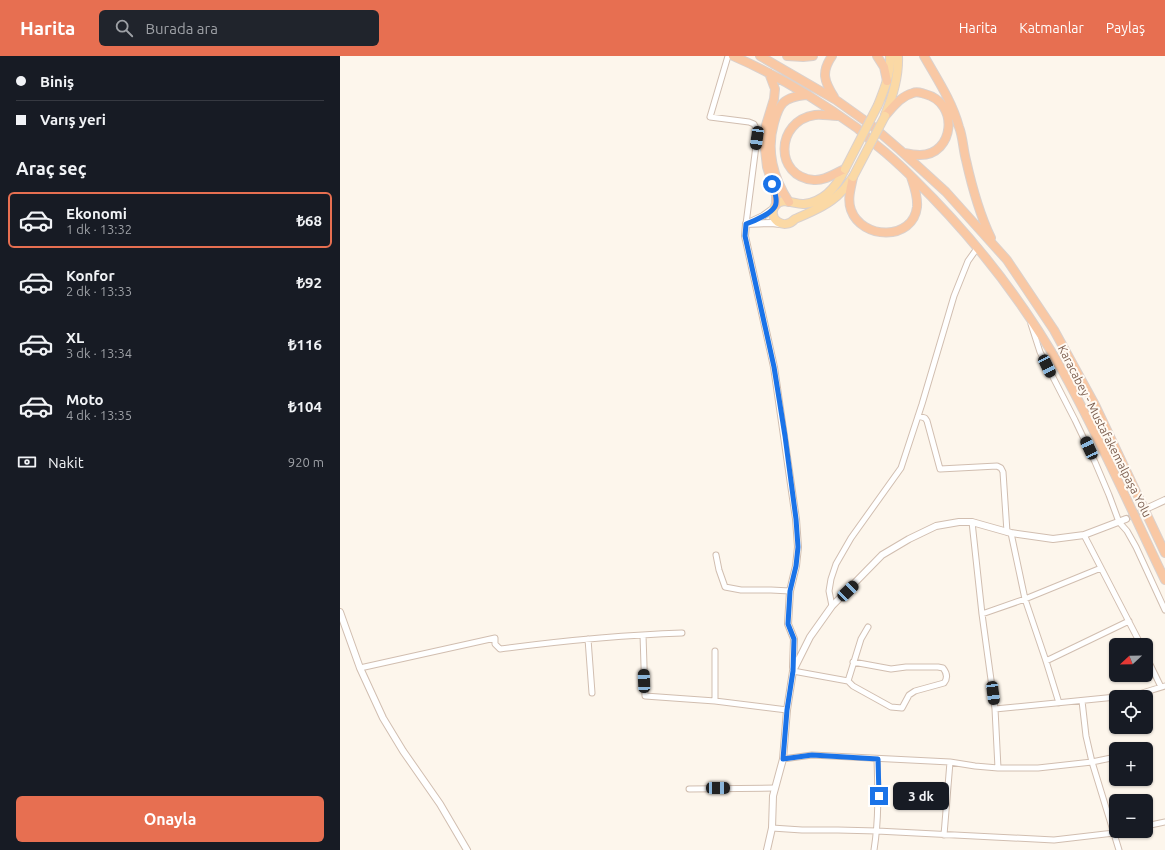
<!DOCTYPE html>
<html lang="tr">
<meta charset="utf-8">
<style>
body{margin:0;font-family:Ubuntu,sans-serif;background:#20242c;color:#f1f3f6;height:100vh;display:flex;flex-direction:column;font-size:15px;white-space:nowrap}
*{box-sizing:border-box;margin:0}
p{font-size:13px;color:#9ea1a6}
.icon{flex:none;width:22px;height:22px;fill:none;stroke:currentColor;stroke-width:2;stroke-linecap:round;stroke-linejoin:round}
.map{position:relative;flex:1;overflow:hidden}
.details{display:flex;flex-direction:column;background:#171b24;width:340px}
.details>*{flex:none}
.banner{display:grid;align-content:center;height:88px;padding:0 16px;background:#171b24}
.needle{width:26px;rotate:248deg}
.controls{position:absolute;left:769px;top:582px;display:grid;gap:8px}
.controls a{display:grid;place-items:center;width:44px;height:44px;border-radius:6px;background:#171b24;box-shadow:0 1px 3px #0004;font-size:20px}
.end{position:absolute;width:18px;height:18px;margin:-9px;border:5px solid #1a73e8;background:#fff;box-shadow:0 0 0 2px #fff}
.from{border-radius:50%}
.bubble{position:absolute;height:28px;border-radius:6px;background:#171b24;box-shadow:0 1px 3px #0004;font-size:13px;font-weight:600;line-height:28px;text-align:center}
.car{position:absolute;width:12px;height:24px;margin:-12px -6px;border-radius:5px;box-shadow:0 0 3px 1px #0007;background:linear-gradient(#222 24%,#8ab4d8 0 40%,#222 0 76%,#8ab4d8 0 86%,#222 0)}
.banner b{display:flex;align-items:center;gap:14px;height:38px;font-size:15px}
.banner b+b{border-top:1px solid #363941}
.banner i{width:10px;height:10px;background:#f1f3f6}
ul{padding:0;list-style:none}
li{display:flex;align-items:center;gap:12px;height:56px;margin:0 8px 6px;padding:0 8px;border:2px solid transparent;border-radius:6px}
li div{flex:1}
li b{display:block;font-size:15px}
li em{font-style:normal;font-weight:600}
li.current{border-color:#e76f51}
li>.icon{width:36px;height:36px;stroke-width:1.5}
h2{padding:0 16px;font-size:18px;line-height:48px}
.pay{display:flex;align-items:center;gap:10px;height:44px;padding:0 16px;font-size:15px}
.pay p{margin-inline-start:auto}
.action{display:flex;gap:8px;margin-top:auto;padding:8px 16px}
.action a{flex:1;height:46px;border-radius:6px;background:#e76f51;color:#fff;font-size:16px;font-weight:600;line-height:46px;text-align:center}
header{display:flex;align-items:center;gap:24px;box-sizing:border-box;height:56px;padding:0 20px;background:#e76f51;color:#fff}
header strong{font-size:19px}
nav{display:flex;gap:22px;margin-inline-start:auto;font-size:14px}
.search{width:280px;height:36px;background:#20242c;display:flex;align-items:center;gap:10px;box-sizing:border-box;padding:0 14px;border-radius:6px;color:#9ea1a6;font-size:15px}
main{display:flex;flex:1;min-height:0}
.map>svg:first-child{display:block}
.lines{fill:none;stroke-linecap:round;stroke-linejoin:round}
.tertiary-tunnel{stroke:#dcd0c4;stroke-width:6;stroke-dasharray:6 3;stroke-linecap:butt}
.minor-casing{stroke:#d1beb0;stroke-width:7}
.tertiary-casing{stroke:#d1beb0;stroke-width:8}
.primary-casing{stroke:#dad1cd;stroke-width:10}
.trunk-casing{stroke:#dad1cd;stroke-width:10}
.minor{stroke:#fff;stroke-width:5}
.tertiary{stroke:#fff;stroke-width:6}
.primary{stroke:#fbd9a5;stroke-width:8}
.trunk{stroke:#f9c8a4;stroke-width:8}
.primary-bridge-casing{stroke:#dad1cd;stroke-width:10;stroke-linecap:butt}
.primary-bridge{stroke:#fbd9a5;stroke-width:8}
.route{stroke:#1a73e8;stroke-width:5}
.labels{text-anchor:middle;dominant-baseline:central;stroke-width:4;stroke-linejoin:round;paint-order:stroke}
.street-label{font-size:12px;fill:#7a5c4d;stroke:#fffaf3}
</style>
<header>
<strong>Harita</strong>
<div class="search"><svg class="icon" aria-label="search" viewBox="0 0 24 24"><circle cx="10" cy="10" r="6"/><path d="M15 15l6 6"/></svg>Burada ara</div>
<nav><a>Harita</a><a>Katmanlar</a><a>Paylaş</a></nav>
</header>
<main>
<section class="details">
<div class="banner">
<b><i class="from"></i>Biniş</b>
<b><i></i>Varış yeri</b>
</div>
<h2>Araç seç</h2>
<ul>
<li class="current"><svg class="icon" aria-label="car" viewBox="0 0 24 24"><path d="M5 17H2v-5l4-1 3-4h7l3 4 3 1v5h-3M9 17h6M6 11h13"/><circle cx="7" cy="17" r="2"/><circle cx="17" cy="17" r="2"/></svg><div><b>Ekonomi</b><p>1 dk · 13:32</p></div><em>₺68</em></li>
<li><svg class="icon" aria-label="car" viewBox="0 0 24 24"><path d="M5 17H2v-5l4-1 3-4h7l3 4 3 1v5h-3M9 17h6M6 11h13"/><circle cx="7" cy="17" r="2"/><circle cx="17" cy="17" r="2"/></svg><div><b>Konfor</b><p>2 dk · 13:33</p></div><em>₺92</em></li>
<li><svg class="icon" aria-label="car" viewBox="0 0 24 24"><path d="M5 17H2v-5l4-1 3-4h7l3 4 3 1v5h-3M9 17h6M6 11h13"/><circle cx="7" cy="17" r="2"/><circle cx="17" cy="17" r="2"/></svg><div><b>XL</b><p>3 dk · 13:34</p></div><em>₺116</em></li>
<li><svg class="icon" aria-label="car" viewBox="0 0 24 24"><path d="M5 17H2v-5l4-1 3-4h7l3 4 3 1v5h-3M9 17h6M6 11h13"/><circle cx="7" cy="17" r="2"/><circle cx="17" cy="17" r="2"/></svg><div><b>Moto</b><p>4 dk · 13:35</p></div><em>₺104</em></li>
</ul>
<div class="pay"><svg class="icon" aria-label="cash" viewBox="0 0 24 24"><path d="M3 7h18v10H3z"/><circle cx="12" cy="12" r="2"/></svg>Nakit<p>920 m</p></div>
<div class="action"><a>Onayla</a></div>
</section>
<div class="map">
<svg width="825" height="794" viewBox="0 0 825 794">
<rect width="100%" height="100%" fill="#fdf6ec"/>
<g class="lines">
<path class="tertiary-tunnel" d="M 786,463 L 808,452"/>
<g class="minor-casing">
<path id="minor" d="M 388,0 L 370,61 L 409,66 L 414,68 L 417,74 L 417,82 L 406,168
M 691,268 L 700,296 L 735,364 L 755,406 L 769,439 L 779,466 L 787,475 L 796,491 L 825,554
M 578,360 L 585,362 L 587,365 L 600,413 L 657,410 L 661,412 L 663,416 L 667,476
M 632,466 L 642,558 L 655,653 L 658,712
M 671,477 L 685,543 L 706,605 L 719,647
M 744,479 L 801,589
M 376,499 L 379,514 L 385,531 L 401,534 L 431,534 L 450,535
M 492,550 L 489,535 L 491,523 L 496,508 L 511,482 L 561,412 L 582,348 L 614,240 L 628,205 L 638,191
M 642,558 L 685,543 L 761,512
M 303,579 L 305,640 L 375,645 L 447,654
M 248,583 L 252,637
M 375,595 L 375,645
M 806,600 L 821,631
M 706,605 L 789,565
M 20,612 L 155,582 L 155,588 L 160,593 C 221,585 281,579 342,577
M 453,615 L 508,625 L 513,630 L 551,651 L 562,652 L 569,639 L 575,635 L 604,627 C 608,622 607,617 603,612 L 598,611 L 566,611 L 551,613 L 513,606
M 508,625 L 521,583 L 528,571
M 776,641 L 799,638 L 825,630
M 742,645 L 746,680 L 752,706 L 779,794
M 655,653 L 776,641
M 443,703 L 472,699 L 610,706 L 635,710 L 658,712 L 698,712 L 752,706 L 776,701
M 349,733 L 435,732
M 806,770 L 825,766
M 432,772 L 462,774 L 498,774 L 537,775 L 714,784 L 774,777 L 784,775
M 604,779 L 610,706
M 534,794 C 539,763 538,733 537,703"/>
</g>
<g class="tertiary-casing">
<path id="tertiary" d="M 434,152 L 423,160 L 406,168 L 431,167 L 441,168
M 406,168 L 405,180 L 434,311 L 456,463 L 458,491 L 456,510 L 450,535 L 448,568 L 454,583 L 453,611
M 810,451 L 825,444
M 0,556 L 20,612 L 43,662 L 63,695 L 100,748 L 127,794
M 427,794 L 432,772 L 433,740 L 443,703 L 447,654 L 453,615 L 470,581 L 492,550 L 542,499 L 569,483 L 596,470 L 619,466 L 632,466 L 671,477 L 713,483 L 744,479 L 786,463"/>
</g>
<g class="primary-casing">
<path id="primary" d="M 538,49 C 544,34 551,17 550,0
M 545,59 C 553,40 559,21 558,0
M 505,113 C 497,130 484,146 464,148 C 455,149 442,140 435,150 C 427,163 444,175 455,163 C 471,156 489,149 501,136 C 506,132 509,126 513,121"/>
</g>
<g class="trunk-casing">
<path id="trunk" d="M 393,0 C 437,19 478,44 517,72 C 523,77 529,83 535,88 C 549,99 562,111 574,123 C 632,180 682,243 722,314 C 760,382 791,454 825,524
M 420,0 L 496,44 L 531,69 L 560,94 L 606,136 L 667,204 L 714,274 L 755,349 L 825,497
M 447,0 L 463,1 L 473,0
M 492,0 C 481,16 484,25 494,41
M 537,0 L 544,11 L 547,25
M 584,0 C 597,23 612,45 619,71 C 623,81 623,93 626,104 C 632,131 639,157 651,182
M 429,17 L 435,33 L 434,43 L 426,69 L 424,85 L 427,111 L 436,139 L 436,149
M 497,60 C 490,60 482,58 475,59 C 435,65 434,121 474,124 C 485,125 495,117 505,113
M 545,60 C 553,51 561,40 573,37 C 577,35 581,37 585,38 C 620,47 614,99 580,99 C 575,99 569,98 564,97
M 513,121 C 511,132 507,143 511,154 C 522,184 573,185 577,151 C 578,140 574,130 571,121
M 449,146 C 433,122 426,94 434,67 C 436,60 438,52 443,47 C 449,41 458,40 466,39"/>
</g>
<use href="#minor" class="minor"/>
<use href="#tertiary" class="tertiary"/>
<use href="#primary" class="primary"/>
<use href="#trunk" class="trunk"/>
<g class="primary-bridge-casing">
<path id="primary-bridge" d="M 505,113 L 538,49
M 513,121 L 545,60"/>
</g>
<use href="#primary-bridge" class="primary-bridge"/>
</g>
<g class="lines">
<path class="route" d="M 432,128 C 434,134 437,140 436,147 C 436,156 414,165 406,168 L 405,180 L 434,311 L 445,380 L 456,463 L 458,491 L 456,510 L 450,535 L 448,568 L 454,583 L 453,615 L 447,654 L 443,703 L 472,699 L 538,703 L 539,740"/>
</g>
<g class="labels">
<g class="street-label">
<text transform="translate(765 375) rotate(63)">Karacabey - Mustafakemalpaşa Yolu</text>
</g>
</g>
</svg>
<div class="controls">
<a><svg class="needle" viewBox="-14 -14 28 28"><path d="M0-13l5 13h-10z" fill="#e53935"/><path d="M0 13l5-13h-10z" fill="#9ea1a6"/></svg></a>
<a><svg class="icon" aria-label="locate" viewBox="0 0 24 24"><circle cx="12" cy="12" r="6"/><path d="M12 2v4M12 18v4M2 12h4M18 12h4"/></svg></a>
<a>+</a>
<a>−</a>
</div>
<i class="end from" style="left:432px;top:128px"></i>
<i class="end" style="left:539px;top:740px"></i>
<div class="bubble" style="left:553px;top:726px;width:56px">3 dk</div>
<i class="car" style="left:417px;top:82px;rotate:188deg"></i>
<i class="car" style="left:707px;top:310px;rotate:154deg"></i>
<i class="car" style="left:749px;top:392px;rotate:335deg"></i>
<i class="car" style="left:508px;top:535px;rotate:46deg"></i>
<i class="car" style="left:304px;top:625px;rotate:358deg"></i>
<i class="car" style="left:653px;top:637px;rotate:173deg"></i>
<i class="car" style="left:378px;top:732px;rotate:90deg"></i>
</div>
</main>
